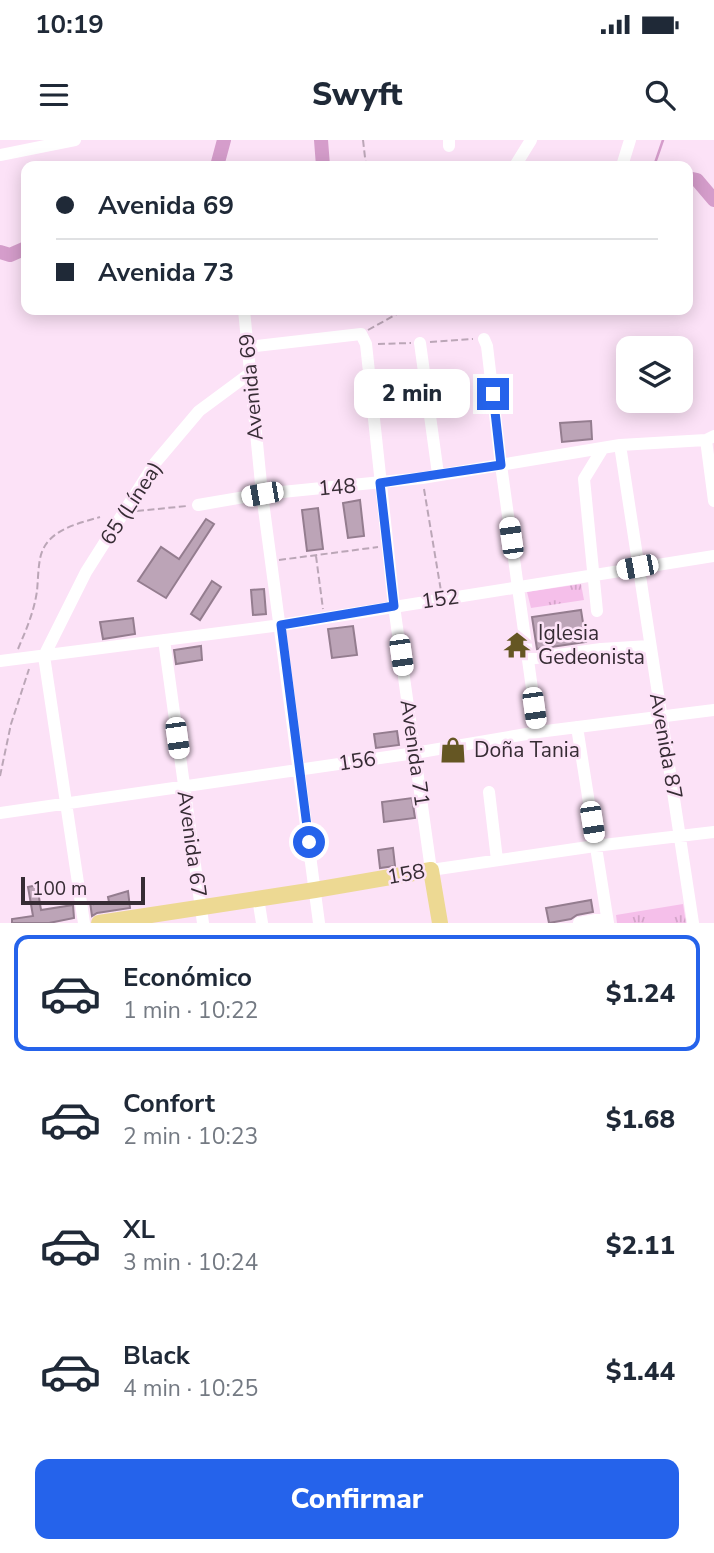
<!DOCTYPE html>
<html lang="es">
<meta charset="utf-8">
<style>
body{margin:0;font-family:"Nunito Sans",sans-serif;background:#f6f6f7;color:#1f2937;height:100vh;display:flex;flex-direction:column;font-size:26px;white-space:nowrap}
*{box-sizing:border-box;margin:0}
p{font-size:23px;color:#747a83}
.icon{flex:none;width:38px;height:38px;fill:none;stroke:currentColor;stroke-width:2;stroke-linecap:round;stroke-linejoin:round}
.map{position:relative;height:783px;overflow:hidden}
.details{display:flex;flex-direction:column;background:#fff;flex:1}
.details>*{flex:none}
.top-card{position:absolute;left:21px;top:21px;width:672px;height:154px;border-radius:14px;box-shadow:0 4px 18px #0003;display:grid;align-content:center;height:154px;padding:0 35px;background:#fff}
.fabs{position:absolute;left:616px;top:196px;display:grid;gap:14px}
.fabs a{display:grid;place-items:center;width:77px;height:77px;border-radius:14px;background:#fff;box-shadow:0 4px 18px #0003;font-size:35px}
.scale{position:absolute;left:21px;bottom:18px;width:124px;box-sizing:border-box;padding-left:7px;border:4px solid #362c34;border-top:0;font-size:19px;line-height:24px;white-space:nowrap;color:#362c34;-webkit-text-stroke:5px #fce2f7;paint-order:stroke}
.end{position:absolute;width:32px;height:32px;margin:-16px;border:9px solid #2563eb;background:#fff;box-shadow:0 0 0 4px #fff}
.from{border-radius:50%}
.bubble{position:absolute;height:49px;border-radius:14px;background:#fff;box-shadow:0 4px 18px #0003;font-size:23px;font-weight:800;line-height:49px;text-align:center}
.car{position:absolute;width:21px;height:42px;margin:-21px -10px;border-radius:9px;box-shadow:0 0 5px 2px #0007;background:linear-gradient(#fff 24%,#345 0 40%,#fff 0 76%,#345 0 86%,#fff 0)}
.top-card b{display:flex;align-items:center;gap:24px;height:66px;font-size:26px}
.top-card b+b{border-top:2px solid #e0e1e3}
.top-card i{width:18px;height:18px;background:#1f2937}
ul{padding:12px 0 0;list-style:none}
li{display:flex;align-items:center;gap:21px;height:116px;margin:0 14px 10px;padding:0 21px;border:4px solid transparent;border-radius:14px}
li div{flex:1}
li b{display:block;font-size:26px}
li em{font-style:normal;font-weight:800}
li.active{border-color:#2563eb}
li>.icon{width:63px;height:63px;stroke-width:1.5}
.action{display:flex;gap:14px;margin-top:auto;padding:14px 35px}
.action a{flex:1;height:80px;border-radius:14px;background:#2563eb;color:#fff;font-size:28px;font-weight:800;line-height:80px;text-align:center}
.status{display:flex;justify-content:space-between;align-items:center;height:49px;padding:0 35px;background:#fff;direction:ltr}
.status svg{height:19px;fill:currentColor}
header{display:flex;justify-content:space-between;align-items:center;height:91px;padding:0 35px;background:#fff;font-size:32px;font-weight:800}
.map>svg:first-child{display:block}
.grass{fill:url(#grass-tufts)}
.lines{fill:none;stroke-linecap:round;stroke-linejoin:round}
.stream{stroke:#d59dcb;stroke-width:2.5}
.river{stroke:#d59dcb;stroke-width:14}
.building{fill:#bca4b7;stroke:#947d8f;stroke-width:2}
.path{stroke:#bba6b7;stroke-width:2;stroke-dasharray:7 3.5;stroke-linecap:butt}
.minor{stroke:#fff;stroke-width:12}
.major{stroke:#edd993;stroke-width:16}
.route{stroke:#2563eb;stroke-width:9}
.labels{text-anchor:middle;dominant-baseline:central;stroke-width:5;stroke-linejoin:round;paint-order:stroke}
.street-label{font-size:21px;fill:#362c34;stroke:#fce2f7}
.poi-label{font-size:21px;fill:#362c34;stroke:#fce2f7;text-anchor:start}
</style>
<div class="status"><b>10:19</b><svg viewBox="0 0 49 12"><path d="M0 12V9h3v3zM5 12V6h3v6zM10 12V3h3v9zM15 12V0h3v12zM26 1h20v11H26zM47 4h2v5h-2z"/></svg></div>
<header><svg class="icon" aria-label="menu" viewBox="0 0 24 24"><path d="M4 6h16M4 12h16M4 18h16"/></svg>Swyft<svg class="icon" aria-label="search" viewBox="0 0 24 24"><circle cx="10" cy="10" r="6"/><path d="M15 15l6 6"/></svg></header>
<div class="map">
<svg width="714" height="783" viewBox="0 0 714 783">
<defs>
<pattern id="grass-tufts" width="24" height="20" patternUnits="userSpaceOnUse" patternTransform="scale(1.75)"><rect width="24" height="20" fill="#f5bfea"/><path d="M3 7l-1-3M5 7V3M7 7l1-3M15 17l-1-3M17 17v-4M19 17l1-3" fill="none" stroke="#d3a4c9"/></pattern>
</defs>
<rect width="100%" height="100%" fill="#fce2f7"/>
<path class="grass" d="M 581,444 L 584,460 L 531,468 L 527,452 Z
M 683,764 L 686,783 L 617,783 L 616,775 Z"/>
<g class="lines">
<path class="stream" d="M 654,26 L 663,0"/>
<path class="river" d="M 321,0 L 323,26
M 217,26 L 224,0
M 688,38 L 697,40 L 714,60
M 0,112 L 10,115 L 26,108"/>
</g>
<path class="building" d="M 591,281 L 592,299 L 562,302 L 560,283 Z
M 360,360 L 364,396 L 348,398 L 343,363 Z
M 318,368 L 323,409 L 307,411 L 302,370 Z
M 206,379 L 214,384 L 166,458 L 138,441 L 161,407 L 179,419 Z
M 212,441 L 221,447 L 200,480 L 191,474 Z
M 264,449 L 266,474 L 253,475 L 251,450 Z
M 581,470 L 586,502 L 537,509 L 532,477 Z
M 133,478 L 135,494 L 103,499 L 100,482 Z
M 353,486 L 357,515 L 332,518 L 328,489 Z
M 201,506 L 202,520 L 176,524 L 174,510 Z
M 397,591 L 399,605 L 376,608 L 374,594 Z
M 412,658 L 415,678 L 384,682 L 382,662 Z
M 393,708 L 395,726 L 380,728 L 378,710 Z
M 37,745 L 41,770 L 73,765 L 74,778 L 49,783 L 12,783 L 12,779 L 33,776 L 28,747 Z
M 128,751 L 130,768 L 97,773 L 92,776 L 90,762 L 94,762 L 94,764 L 109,762 L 108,757 Z
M 591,760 L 593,772 L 577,775 L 571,779 L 549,783 L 546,768 Z"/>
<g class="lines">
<path class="path" d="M 363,0 L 366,26
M 368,190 L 404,170
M 430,202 L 473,199
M 378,204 L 411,203
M 424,349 L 441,451
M 137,371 L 187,366
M 316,416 L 323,469
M 279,420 L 378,407
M 18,509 C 26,490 34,472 37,451 C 38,441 38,429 40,419 C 45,390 77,384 100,377
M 0,636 L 11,584 L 29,529"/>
<path class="minor" d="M 449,0 L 449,6
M 0,15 L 75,0
M 515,26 L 531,0
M 622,26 L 630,0
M 244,170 L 262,354 L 319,783
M 484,199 L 487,206 L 501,325 L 538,592
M 420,203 L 438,334
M 248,207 L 361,194 L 366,204 L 394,466 L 431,730 L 595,706 L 714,692
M 706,300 L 714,361
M 620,305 L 693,783
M 198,365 L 262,354 L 422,338 L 620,305 L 706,300 L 714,296
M 597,471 L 584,339 L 603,308
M 164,500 L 203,783
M 528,519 L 601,509 L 649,506
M 0,521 L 281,485 L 714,416
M 577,587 L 608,783
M 489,652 L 497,720
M 0,673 L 415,613 L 538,592 L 714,570
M 258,758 L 262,783
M 84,783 L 44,516 L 86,432 L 155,323 L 199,271 L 249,234
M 579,783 L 607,778"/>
<path class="major" d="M 99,783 L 315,750 L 431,730 L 440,783"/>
</g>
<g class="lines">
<path class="route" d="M 309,702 L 281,485 L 394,466 L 380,343 L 501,325 L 493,254"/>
</g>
<defs>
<g id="temple-bare" transform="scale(2.1)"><path d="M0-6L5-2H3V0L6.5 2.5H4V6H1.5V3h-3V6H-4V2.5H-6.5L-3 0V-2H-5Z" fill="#655623" stroke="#fce2f7" stroke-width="2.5" paint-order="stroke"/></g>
<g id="shop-bare" transform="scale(2.1)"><path d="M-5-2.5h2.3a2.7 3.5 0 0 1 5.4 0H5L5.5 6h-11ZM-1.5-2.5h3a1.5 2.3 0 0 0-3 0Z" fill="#655623" stroke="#fce2f7" stroke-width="2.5" paint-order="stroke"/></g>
</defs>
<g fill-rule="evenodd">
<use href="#temple-bare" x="517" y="505"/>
<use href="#shop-bare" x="453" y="610"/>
</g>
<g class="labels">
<g class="street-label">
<text transform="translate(251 247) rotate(-95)">Avenida 69</text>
<text transform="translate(337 347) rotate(-5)">148</text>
<text transform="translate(131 363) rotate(-57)">65 (Línea)</text>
<text transform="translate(440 459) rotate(-8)">152</text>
<text transform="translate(666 606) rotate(80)">Avenida 87</text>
<text transform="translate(415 613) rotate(82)">Avenida 71</text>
<text transform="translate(357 621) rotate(-8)">156</text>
<text transform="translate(192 704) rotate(82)">Avenida 67</text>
<text transform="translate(406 734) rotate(-10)">158</text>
</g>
<g class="poi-label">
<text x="538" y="493">Iglesia<tspan x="538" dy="24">Gedeonista</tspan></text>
<text x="474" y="610">Doña Tania</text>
</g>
</g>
</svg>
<div class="fabs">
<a><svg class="icon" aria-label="layers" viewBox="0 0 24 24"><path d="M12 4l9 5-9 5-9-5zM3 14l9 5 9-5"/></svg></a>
</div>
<div class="scale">100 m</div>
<i class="end from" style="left:309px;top:702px"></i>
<i class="end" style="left:493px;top:254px"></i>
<div class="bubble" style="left:354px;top:229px;width:116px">2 min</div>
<i class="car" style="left:262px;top:354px;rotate:260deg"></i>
<i class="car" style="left:511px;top:398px;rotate:352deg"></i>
<i class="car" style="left:637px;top:427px;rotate:259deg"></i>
<i class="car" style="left:401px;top:515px;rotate:172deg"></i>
<i class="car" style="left:534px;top:568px;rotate:172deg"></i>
<i class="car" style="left:177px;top:598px;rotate:172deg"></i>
<i class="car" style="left:592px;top:682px;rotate:171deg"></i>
<div class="top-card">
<b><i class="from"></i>Avenida 69</b>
<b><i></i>Avenida 73</b>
</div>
</div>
<section class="details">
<ul>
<li class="active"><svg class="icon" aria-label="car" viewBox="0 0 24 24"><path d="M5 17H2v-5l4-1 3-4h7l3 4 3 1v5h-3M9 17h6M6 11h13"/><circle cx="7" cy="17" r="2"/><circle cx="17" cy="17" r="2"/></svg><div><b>Económico</b><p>1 min · 10:22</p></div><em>$1.24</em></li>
<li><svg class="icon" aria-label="car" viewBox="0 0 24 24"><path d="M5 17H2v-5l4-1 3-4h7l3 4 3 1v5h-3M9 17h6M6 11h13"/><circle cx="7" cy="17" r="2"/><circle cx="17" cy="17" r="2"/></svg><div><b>Confort</b><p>2 min · 10:23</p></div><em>$1.68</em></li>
<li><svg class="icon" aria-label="car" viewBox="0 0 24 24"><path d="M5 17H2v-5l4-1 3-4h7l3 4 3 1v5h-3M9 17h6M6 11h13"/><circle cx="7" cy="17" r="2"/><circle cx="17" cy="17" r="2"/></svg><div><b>XL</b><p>3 min · 10:24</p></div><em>$2.11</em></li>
<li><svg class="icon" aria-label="car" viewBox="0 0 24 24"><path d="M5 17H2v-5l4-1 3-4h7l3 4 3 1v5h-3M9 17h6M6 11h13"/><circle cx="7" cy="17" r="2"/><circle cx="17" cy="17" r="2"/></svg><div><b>Black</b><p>4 min · 10:25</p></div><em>$1.44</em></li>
</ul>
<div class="action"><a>Confirmar</a></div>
</section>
